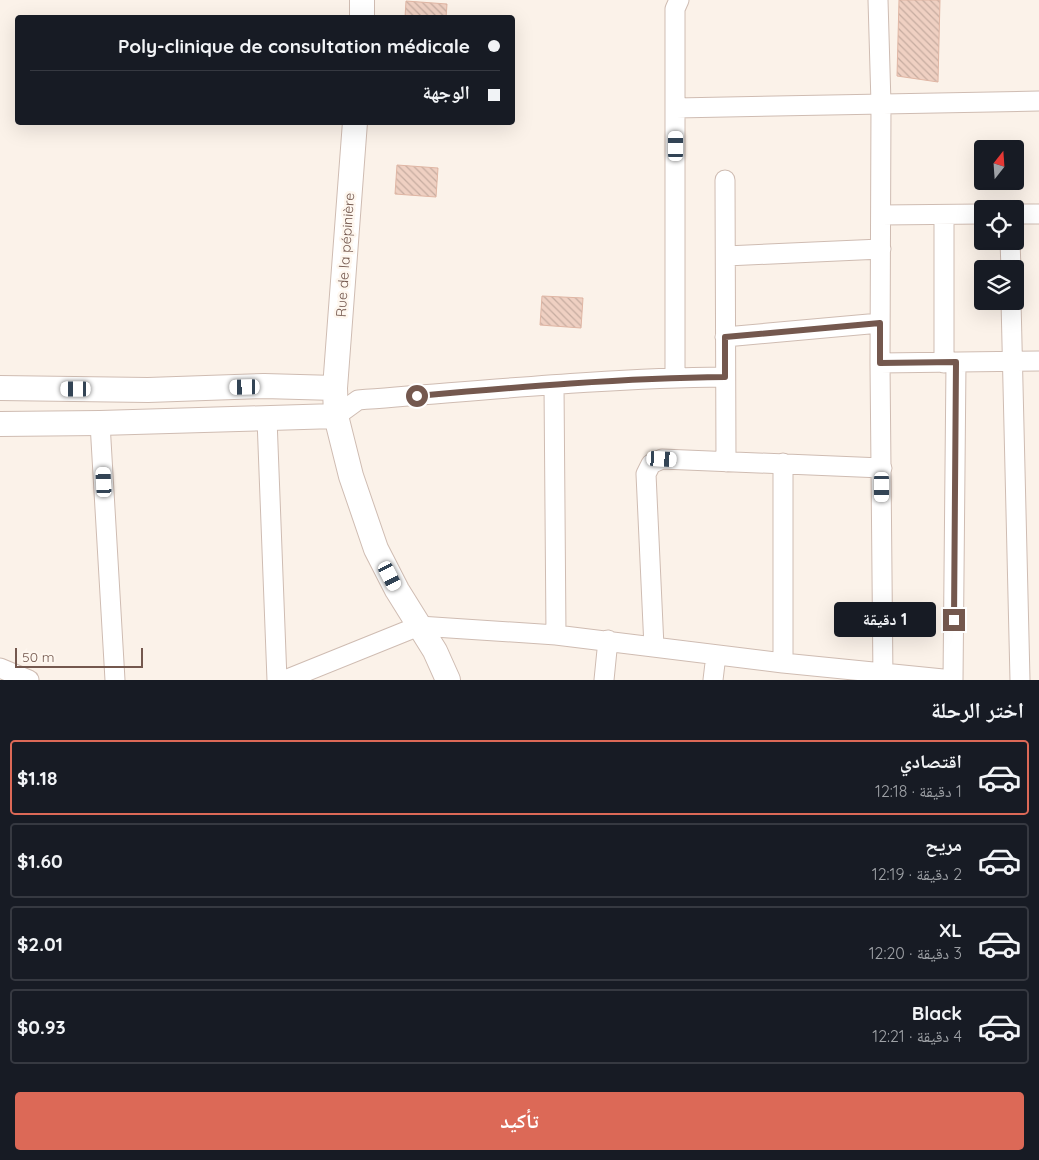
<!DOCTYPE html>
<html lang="ar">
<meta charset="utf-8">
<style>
body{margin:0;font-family:Quicksand,"Noto Naskh Arabic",sans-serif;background:#242831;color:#f1f3f6;direction:rtl;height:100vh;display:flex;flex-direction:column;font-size:19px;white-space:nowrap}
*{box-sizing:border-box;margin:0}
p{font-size:16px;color:#9ea1a6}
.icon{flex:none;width:28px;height:28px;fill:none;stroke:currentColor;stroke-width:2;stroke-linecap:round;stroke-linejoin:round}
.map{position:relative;height:680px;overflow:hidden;direction:ltr}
.side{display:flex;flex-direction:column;background:#171b24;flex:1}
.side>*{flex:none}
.banner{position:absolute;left:15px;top:15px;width:500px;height:110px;border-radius:5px;box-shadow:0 5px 20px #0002;direction:rtl;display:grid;align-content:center;height:110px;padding:0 15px;background:#171b24}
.needle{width:32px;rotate:17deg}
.tools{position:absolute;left:974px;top:140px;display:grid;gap:10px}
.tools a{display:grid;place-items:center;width:50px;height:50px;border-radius:5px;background:#171b24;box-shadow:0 5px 20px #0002;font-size:25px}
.scale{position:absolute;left:15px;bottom:12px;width:128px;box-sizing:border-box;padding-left:5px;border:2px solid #74584e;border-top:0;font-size:14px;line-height:18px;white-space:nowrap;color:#74584e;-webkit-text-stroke:4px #fef7ef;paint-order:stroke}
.end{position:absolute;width:22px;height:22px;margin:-11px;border:6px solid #74584e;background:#fff;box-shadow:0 0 0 2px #fff}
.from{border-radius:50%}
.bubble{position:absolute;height:35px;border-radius:5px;background:#171b24;box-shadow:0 5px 20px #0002;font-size:16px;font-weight:700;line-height:35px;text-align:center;direction:rtl}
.car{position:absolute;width:15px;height:30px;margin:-15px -8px;border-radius:6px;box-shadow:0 0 4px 1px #0007;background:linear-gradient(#fff 24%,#345 0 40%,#fff 0 76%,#345 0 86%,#fff 0)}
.banner b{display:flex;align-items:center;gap:18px;height:48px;font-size:19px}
.banner b+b{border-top:1px solid #363941}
.banner i{width:12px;height:12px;background:#f1f3f6}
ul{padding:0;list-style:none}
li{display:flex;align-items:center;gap:15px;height:75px;margin:0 10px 8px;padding:0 5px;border:2px solid #363941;border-radius:5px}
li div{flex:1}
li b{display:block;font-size:19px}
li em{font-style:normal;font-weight:700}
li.current{border-color:#dc6957}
li>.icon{width:45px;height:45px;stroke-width:1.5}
h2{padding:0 15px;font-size:22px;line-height:60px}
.button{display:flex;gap:10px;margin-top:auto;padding:10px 15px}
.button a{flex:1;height:58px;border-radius:5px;background:#dc6957;color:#fff;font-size:20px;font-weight:700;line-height:58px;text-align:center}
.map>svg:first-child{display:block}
.building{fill:url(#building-back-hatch);stroke:#e0b6a4}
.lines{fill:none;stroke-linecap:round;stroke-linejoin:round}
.minor-casing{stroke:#cfbcb2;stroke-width:21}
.tertiary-casing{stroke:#cfbcb2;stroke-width:26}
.minor{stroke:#fff;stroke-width:19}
.tertiary{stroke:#fff;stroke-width:24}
.route{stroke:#74584e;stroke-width:6}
.labels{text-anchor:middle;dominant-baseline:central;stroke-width:5;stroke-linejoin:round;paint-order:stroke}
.street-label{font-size:14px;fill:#74584e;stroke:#fef7ef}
</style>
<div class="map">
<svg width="1039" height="680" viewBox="0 0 1039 680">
<defs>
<pattern id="building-back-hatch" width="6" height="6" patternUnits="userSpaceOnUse" patternTransform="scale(1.25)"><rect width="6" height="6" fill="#efd0c2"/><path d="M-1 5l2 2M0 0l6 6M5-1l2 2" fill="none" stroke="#c6aca0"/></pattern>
</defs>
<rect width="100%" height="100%" fill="#fbf2e9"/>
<path class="building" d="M 899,0 L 940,0 L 938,82 L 897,76 Z
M 406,1 L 447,4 L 446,18 L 405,18 Z
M 397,165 L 438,168 L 436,197 L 395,194 Z
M 542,296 L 583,298 L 581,328 L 540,325 Z"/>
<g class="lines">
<g class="minor-casing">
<path id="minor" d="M 878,0 L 881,104 L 880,363
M 676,108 L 1039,101
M 725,180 L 726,462
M 1015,214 L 1039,214
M 881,215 L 982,214
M 944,215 L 944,363
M 1010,241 L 1011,269
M 726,256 L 881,249
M 1011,301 L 1020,680
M 725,337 L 880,323
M 675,378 L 675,9 L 679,0
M 554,385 L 556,635
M 336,416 L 358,400 C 480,391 602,378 725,377
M 267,419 L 277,680
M 100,423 L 115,680
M 783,463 L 783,663
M 654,647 L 646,474 L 651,464 L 662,459 L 882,468
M 0,668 L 29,680
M 285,680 L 419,626 L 556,635 L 783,663 L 953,680 L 956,363
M 604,680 L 608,640
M 713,680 L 716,655
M 883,680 L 880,363 L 1039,361"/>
</g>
<g class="tertiary-casing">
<path id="tertiary" d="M 362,18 L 362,0
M 355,122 L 335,388 L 336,416 L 351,476 L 376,549 L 397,590 L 435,651 L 448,680
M 0,388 L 148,390 L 264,386 L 335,388
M 0,424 L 100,423 L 336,416"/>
</g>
<use href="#minor" class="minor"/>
<use href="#tertiary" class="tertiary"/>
</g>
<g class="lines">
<path class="route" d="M 417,396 C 519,387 622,378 725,377 L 725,337 L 880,323 L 880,363 L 956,362 L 954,620"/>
</g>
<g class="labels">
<g class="street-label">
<text transform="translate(345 255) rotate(-86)">Rue de la pépinière</text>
</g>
</g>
</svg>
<div class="tools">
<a><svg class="needle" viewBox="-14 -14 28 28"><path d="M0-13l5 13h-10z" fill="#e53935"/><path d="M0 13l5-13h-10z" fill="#9ea1a6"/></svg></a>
<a><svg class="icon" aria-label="locate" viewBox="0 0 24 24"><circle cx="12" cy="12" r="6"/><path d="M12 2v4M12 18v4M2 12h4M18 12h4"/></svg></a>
<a><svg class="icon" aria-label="layers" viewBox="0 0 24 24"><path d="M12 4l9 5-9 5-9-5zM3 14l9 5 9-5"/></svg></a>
</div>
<div class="scale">50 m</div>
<i class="end from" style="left:417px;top:396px"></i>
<i class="end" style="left:954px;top:620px"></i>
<div class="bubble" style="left:834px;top:602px;width:102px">1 دقيقة</div>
<i class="car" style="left:676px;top:146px;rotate:0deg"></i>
<i class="car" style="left:245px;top:387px;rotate:269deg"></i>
<i class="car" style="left:76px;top:389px;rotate:270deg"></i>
<i class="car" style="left:662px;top:459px;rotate:93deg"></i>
<i class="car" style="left:104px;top:482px;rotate:357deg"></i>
<i class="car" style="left:882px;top:487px;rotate:180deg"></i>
<i class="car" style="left:390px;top:576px;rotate:153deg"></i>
<div class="banner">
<b><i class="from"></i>Poly-clinique de consultation médicale</b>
<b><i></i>الوجهة</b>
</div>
</div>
<section class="side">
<h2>اختر الرحلة</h2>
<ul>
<li class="current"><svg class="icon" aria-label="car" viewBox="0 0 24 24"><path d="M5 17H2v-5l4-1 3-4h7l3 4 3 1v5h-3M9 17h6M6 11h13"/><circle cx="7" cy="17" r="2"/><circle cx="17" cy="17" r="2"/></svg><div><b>اقتصادي</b><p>1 دقيقة · 12:18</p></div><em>$1.18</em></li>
<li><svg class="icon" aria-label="car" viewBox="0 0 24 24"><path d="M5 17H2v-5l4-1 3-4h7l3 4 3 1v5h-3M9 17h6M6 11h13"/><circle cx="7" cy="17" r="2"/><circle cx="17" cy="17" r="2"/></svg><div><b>مريح</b><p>2 دقيقة · 12:19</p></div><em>$1.60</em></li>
<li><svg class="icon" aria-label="car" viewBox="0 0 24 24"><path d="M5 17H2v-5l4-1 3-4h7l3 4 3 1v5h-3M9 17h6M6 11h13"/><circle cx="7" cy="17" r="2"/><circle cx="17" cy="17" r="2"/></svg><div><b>XL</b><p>3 دقيقة · 12:20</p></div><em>$2.01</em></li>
<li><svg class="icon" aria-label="car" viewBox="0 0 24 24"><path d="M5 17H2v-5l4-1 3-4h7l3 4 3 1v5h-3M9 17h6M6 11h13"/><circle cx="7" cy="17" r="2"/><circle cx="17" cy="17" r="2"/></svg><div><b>Black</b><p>4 دقيقة · 12:21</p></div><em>$0.93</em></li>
</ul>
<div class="button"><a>تأكيد</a></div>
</section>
